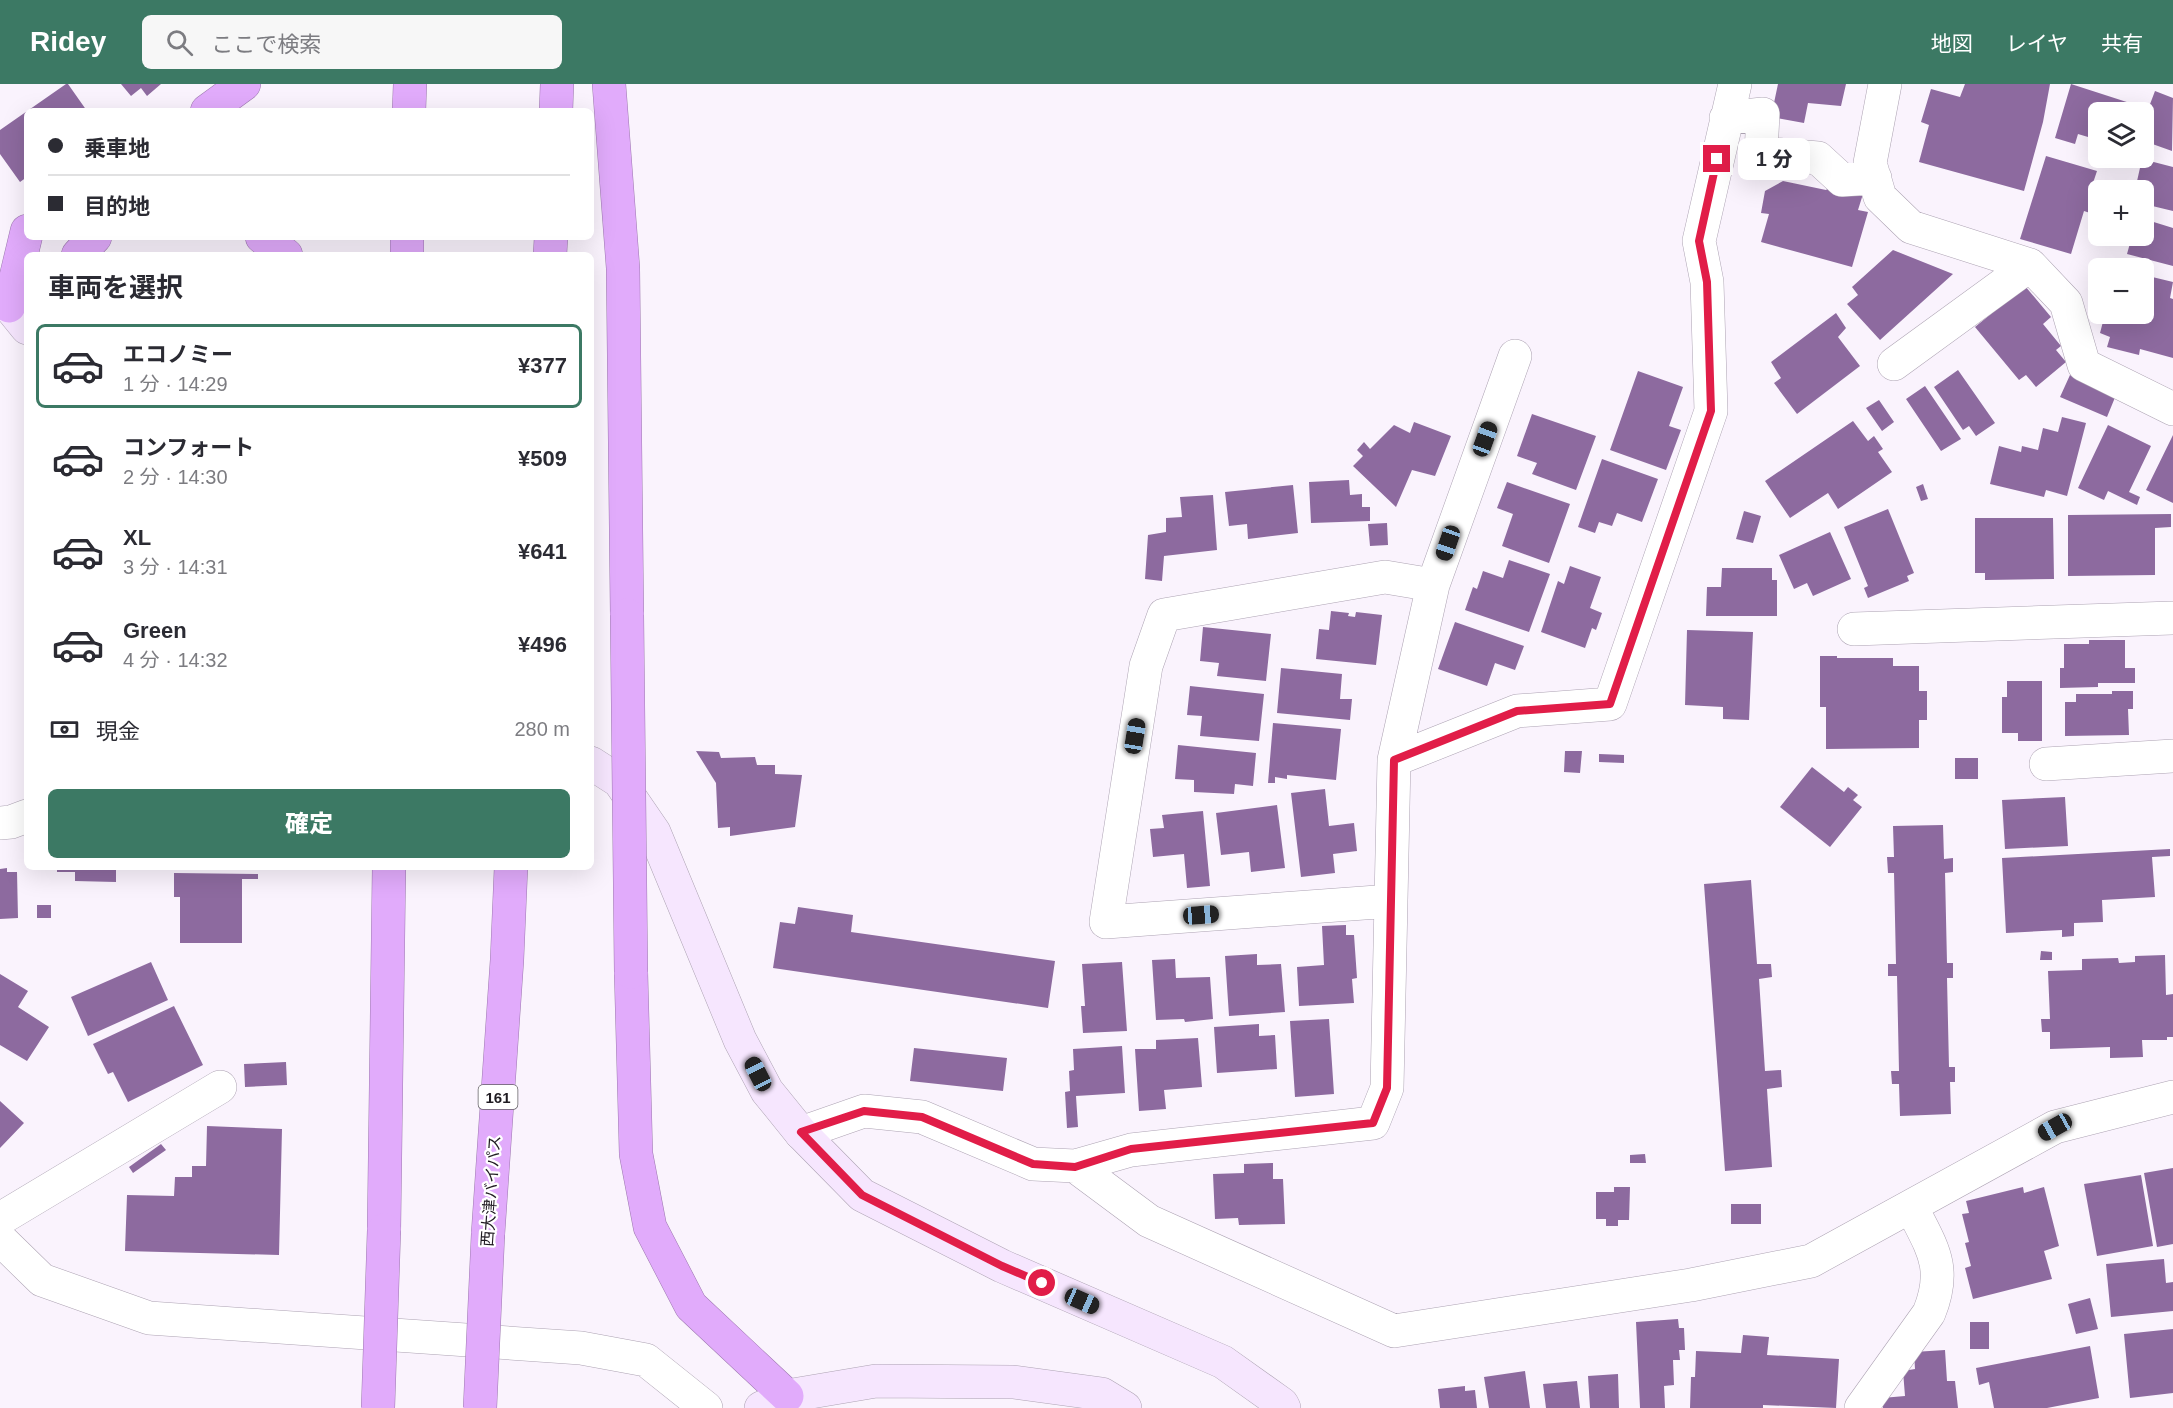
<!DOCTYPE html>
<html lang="ja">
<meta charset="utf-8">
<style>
body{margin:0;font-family:Helvetica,"Noto Sans JP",sans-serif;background:#f7f7f7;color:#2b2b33;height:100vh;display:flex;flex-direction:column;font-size:22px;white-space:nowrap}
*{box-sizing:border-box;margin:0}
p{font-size:20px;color:#7c7c81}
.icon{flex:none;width:33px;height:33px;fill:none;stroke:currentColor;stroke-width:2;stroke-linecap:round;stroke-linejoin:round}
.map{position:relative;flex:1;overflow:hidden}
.side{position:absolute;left:24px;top:168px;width:570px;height:618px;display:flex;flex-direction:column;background:#fff;border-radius:9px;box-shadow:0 6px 24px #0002}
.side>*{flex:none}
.guide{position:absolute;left:24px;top:24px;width:570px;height:132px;border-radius:9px;box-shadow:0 6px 24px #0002;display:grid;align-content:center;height:132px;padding:0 24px;background:#fff}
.controls{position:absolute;left:2088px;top:18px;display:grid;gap:12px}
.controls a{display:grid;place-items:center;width:66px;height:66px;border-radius:9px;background:#fff;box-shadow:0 6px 24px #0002;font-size:30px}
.end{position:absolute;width:27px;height:27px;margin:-14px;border:8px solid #e11d48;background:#fff;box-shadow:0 0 0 3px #fff}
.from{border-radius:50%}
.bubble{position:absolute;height:42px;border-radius:9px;background:#fff;box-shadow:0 6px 24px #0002;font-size:20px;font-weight:800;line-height:42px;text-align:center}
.car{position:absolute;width:18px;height:36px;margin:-18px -9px;border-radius:8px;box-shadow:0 0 4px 2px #0007;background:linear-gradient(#222 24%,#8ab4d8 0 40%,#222 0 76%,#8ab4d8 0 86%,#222 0)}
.guide b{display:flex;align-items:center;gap:21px;height:57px;font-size:22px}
.guide b+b{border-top:2px solid #e1e1e2}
.guide i{width:15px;height:15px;background:#2b2b33}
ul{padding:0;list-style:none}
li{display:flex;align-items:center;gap:18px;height:84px;margin:0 12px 9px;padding:0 12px;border:3px solid transparent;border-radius:9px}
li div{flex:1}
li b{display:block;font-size:22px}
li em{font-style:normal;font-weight:800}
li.selected{border-color:#3c7964}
li>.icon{width:54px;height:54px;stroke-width:1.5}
h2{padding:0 24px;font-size:27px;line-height:72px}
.pay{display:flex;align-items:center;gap:15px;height:66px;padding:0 24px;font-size:22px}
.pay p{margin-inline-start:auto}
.primary-button{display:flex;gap:12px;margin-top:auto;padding:12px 24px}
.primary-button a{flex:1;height:69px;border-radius:9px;background:#3c7964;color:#fff;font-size:24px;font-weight:800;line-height:69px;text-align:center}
header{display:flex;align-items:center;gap:36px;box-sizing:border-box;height:84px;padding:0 30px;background:#3c7964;color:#fff}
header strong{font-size:28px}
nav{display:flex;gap:33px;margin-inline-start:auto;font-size:21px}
.search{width:420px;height:54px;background:#f7f7f7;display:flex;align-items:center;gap:15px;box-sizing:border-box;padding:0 21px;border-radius:9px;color:#7c7c81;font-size:22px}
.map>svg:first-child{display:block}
.building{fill:#8d6a9f}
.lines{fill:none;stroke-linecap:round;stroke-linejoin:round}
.street-casing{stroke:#ada3b3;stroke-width:34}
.secondary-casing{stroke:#ada3b3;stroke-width:34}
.highway-casing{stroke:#9d79af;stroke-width:34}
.street{stroke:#fff;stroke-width:33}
.secondary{stroke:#f6e6fe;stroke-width:33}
.highway{stroke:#e1abfb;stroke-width:33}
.highway-bridge-casing{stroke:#9d79af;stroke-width:34;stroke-linecap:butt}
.highway-bridge{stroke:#e1abfb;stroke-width:33}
.route{stroke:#e11d48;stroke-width:8}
.labels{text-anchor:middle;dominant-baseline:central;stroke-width:4.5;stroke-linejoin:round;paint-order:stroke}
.shield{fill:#fff;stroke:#625f64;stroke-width:1.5}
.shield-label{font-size:15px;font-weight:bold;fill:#1f1b21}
.street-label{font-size:16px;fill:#1f1b21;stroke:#fff}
</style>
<header>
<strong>Ridey</strong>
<div class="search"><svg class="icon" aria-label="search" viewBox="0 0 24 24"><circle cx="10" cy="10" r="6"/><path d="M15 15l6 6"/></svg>ここで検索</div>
<nav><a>地図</a><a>レイヤ</a><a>共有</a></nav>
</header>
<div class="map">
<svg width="2173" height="1324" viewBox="0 0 2173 1324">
<rect width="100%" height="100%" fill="#faf3fd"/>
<path class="building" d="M 66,0 L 68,0 L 87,27 L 27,27 L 27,93 L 20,98 L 0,70 L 0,46 Z
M 121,0 L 161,0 L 147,12 L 141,4 L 131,12 Z
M 1778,0 L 1846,0 L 1841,22 L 1808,19 L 1804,39 L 1771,33 Z
M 1965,0 L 2050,0 L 2043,38 L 2024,107 L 1919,78 L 1929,41 L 1921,38 L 1931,5 L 1960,13 Z
M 2071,0 L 2136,21 L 2134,28 L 2098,28 L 2098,56 L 2078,50 L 2075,60 L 2055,54 Z
M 2155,7 L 2173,14 L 2172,67 L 2144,57 L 2144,36 Z
M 2046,72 L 2097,87 L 2088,114 L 2098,117 L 2098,124 L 2096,131 L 2084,127 L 2071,170 L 2020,155 Z
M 2142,75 L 2173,83 L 2173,127 L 2144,120 L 2144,106 L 2135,106 Z
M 1783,97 L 1826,106 L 1831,102 L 1863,110 L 1858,126 L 1868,128 L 1852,183 L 1761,158 L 1769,130 L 1761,129 L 1765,107 Z
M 2144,135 L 2173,144 L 2173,182 L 2127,170 L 2132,152 L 2144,152 Z
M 1893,166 L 1953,190 L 1880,256 L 1847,220 L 1858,211 L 1852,203 Z
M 2144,191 L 2173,198 L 2170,214 L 2173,215 L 2173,274 L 2140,265 L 2139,271 L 2107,263 L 2110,253 L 2100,249 L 2105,230 L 2144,230 Z
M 2025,202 L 2051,233 L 2043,240 L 2061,262 L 2056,266 L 2066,278 L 2036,303 L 2026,291 L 2019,296 L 1975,243 Z
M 1836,229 L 1846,244 L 1838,253 L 1860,282 L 1797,330 L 1774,299 L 1781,294 L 1771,278 Z
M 1958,286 L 1995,339 L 1976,352 L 1969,342 L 1963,346 L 1934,303 Z
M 1638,287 L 1683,303 L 1669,342 L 1681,346 L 1666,386 L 1610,366 Z
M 2070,291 L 2116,311 L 2107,333 L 2060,313 Z
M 1925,302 L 1961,355 L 1941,367 L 1906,315 Z
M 1879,316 L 1894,338 L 1882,347 L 1866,324 Z
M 1532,330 L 1596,352 L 1576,406 L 1532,390 L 1537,379 L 1517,372 Z
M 2062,333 L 2086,339 L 2067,412 L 2046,406 L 2044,413 L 1990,400 L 1999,362 L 2021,368 L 2022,362 L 2038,366 L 2043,344 L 2058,348 Z
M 1853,337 L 1868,357 L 1874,352 L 1883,365 L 1878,368 L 1892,388 L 1838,425 L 1828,409 L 1790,434 L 1765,397 Z
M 1414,338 L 1451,352 L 1435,392 L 1412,386 L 1396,423 L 1353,382 L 1363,372 L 1357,366 L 1364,358 L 1370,365 L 1394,341 L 1410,349 Z
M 2108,341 L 2151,362 L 2129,408 L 2140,413 L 2137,421 L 2108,407 L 2104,416 L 2078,404 Z
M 2173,351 L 2173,419 L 2146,406 Z
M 1602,375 L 1658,395 L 1642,438 L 1617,429 L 1612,442 L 1599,438 L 1595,449 L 1578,443 Z
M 1349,396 L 1350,411 L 1362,410 L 1362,423 L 1370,423 L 1370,437 L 1311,439 L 1309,398 Z
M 1507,398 L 1570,420 L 1549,479 L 1502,462 L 1513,430 L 1497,424 Z
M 1923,400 L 1928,415 L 1921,417 L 1916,403 Z
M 1293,401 L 1298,449 L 1248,455 L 1247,440 L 1229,442 L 1225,408 Z
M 1213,411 L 1217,466 L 1164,472 L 1162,497 L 1145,495 L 1148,451 L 1166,448 L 1166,434 L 1182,433 L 1180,413 Z
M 1888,425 L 1914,489 L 1907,492 L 1909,497 L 1868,514 L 1864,504 L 1868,502 L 1844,443 Z
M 1744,427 L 1761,432 L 1753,459 L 1736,455 Z
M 2171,430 L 2171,443 L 2155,444 L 2155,491 L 2068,492 L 2068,431 Z
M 1975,434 L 2053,434 L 2054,495 L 1985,496 L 1985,489 L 1975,489 Z
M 1387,439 L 1388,461 L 1370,462 L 1368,440 Z
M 1830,448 L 1851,495 L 1813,512 L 1807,499 L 1794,505 L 1779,471 Z
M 1509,476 L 1550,490 L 1529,548 L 1465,526 L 1473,503 L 1477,505 L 1483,487 L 1503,494 Z
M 1570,482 L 1601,493 L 1590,524 L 1602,529 L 1596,546 L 1592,544 L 1585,564 L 1541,548 L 1558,497 L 1564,500 Z
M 1722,484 L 1772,484 L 1772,496 L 1777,496 L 1777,532 L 1706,532 L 1707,503 L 1721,503 Z
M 1331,527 L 1349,529 L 1348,532 L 1355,533 L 1356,528 L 1382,531 L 1376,581 L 1316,575 L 1319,545 L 1329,546 Z
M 1455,538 L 1524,562 L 1515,586 L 1495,579 L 1487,602 L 1438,585 Z
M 1203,543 L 1271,550 L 1266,597 L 1217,592 L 1219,579 L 1200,577 Z
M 1687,546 L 1753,548 L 1749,636 L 1723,635 L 1723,623 L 1685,621 Z
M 2089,556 L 2125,556 L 2125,584 L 2135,584 L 2135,599 L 2098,599 L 2098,603 L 2060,604 L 2060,584 L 2064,584 L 2064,560 L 2089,560 Z
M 1820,572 L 1837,572 L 1837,574 L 1893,574 L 1893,582 L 1919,582 L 1919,607 L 1927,607 L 1927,636 L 1919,636 L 1919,664 L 1826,665 L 1826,623 L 1820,623 Z
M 1281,584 L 1342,590 L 1340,615 L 1352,615 L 1350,636 L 1277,629 Z
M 2007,597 L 2042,597 L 2042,657 L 2018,657 L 2018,649 L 2002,649 L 2002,613 L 2007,613 Z
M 1190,602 L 1264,610 L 1259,657 L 1200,652 L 1202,632 L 1187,631 Z
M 2112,607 L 2133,607 L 2133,625 L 2128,625 L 2129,651 L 2065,652 L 2065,618 L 2076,618 L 2076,610 L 2112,610 Z
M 1273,639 L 1341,645 L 1336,696 L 1287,691 L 1287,695 L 1275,693 L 1275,699 L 1268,699 Z
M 1178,661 L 1256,669 L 1253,702 L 1235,700 L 1234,710 L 1194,708 L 1194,696 L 1175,695 Z
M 696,667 L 719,668 L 721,674 L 755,673 L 757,681 L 775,681 L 775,690 L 802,691 L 795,743 L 730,752 L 730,743 L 718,744 L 716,699 Z
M 1565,667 L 1582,667 L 1580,689 L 1564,688 Z
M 1599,670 L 1624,671 L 1624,679 L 1599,678 Z
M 1955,674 L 1978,674 L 1978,695 L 1955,695 Z
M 1812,683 L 1844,708 L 1848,703 L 1858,711 L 1853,716 L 1862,723 L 1830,763 L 1780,723 Z
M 1325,705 L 1329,742 L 1354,739 L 1357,767 L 1333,770 L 1335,789 L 1301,793 L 1291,709 Z
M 2065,713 L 2068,762 L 2005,765 L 2002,716 Z
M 1277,721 L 1285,784 L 1251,788 L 1249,768 L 1221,771 L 1216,729 Z
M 1203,727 L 1210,802 L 1187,804 L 1184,770 L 1153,773 L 1150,745 L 1164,744 L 1162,731 Z
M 1943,741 L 1944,775 L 1953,774 L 1953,788 L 1945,789 L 1947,879 L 1953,879 L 1953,894 L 1947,894 L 1949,983 L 1955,983 L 1955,998 L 1950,998 L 1951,1030 L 1900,1032 L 1899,1000 L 1892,1000 L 1891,987 L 1899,987 L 1897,892 L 1888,892 L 1888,880 L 1896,880 L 1894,789 L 1888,789 L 1887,773 L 1894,773 L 1893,742 Z
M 2170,765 L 2170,772 L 2152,773 L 2155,813 L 2102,816 L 2103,838 L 2074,839 L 2074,852 L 2062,853 L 2062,846 L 2006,849 L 2002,774 Z
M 57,783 L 116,783 L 116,798 L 75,797 L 75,788 L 57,788 Z
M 7,784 L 7,788 L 17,788 L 18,834 L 0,835 L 0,785 Z
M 174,789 L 258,790 L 258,795 L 242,795 L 242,859 L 180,859 L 180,813 L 174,813 Z
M 1751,796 L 1757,880 L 1771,880 L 1772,893 L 1759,895 L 1765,987 L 1781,986 L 1782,1003 L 1767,1005 L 1772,1083 L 1725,1087 L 1704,800 Z
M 37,821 L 51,821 L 51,834 L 37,834 Z
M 798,823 L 853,831 L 851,848 L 1055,877 L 1048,924 L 773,884 L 780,838 L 795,840 Z
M 1346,841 L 1346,851 L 1354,851 L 1357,894 L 1352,895 L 1354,919 L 1299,922 L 1297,883 L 1324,881 L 1322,842 Z
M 2041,867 L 2052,868 L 2052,876 L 2040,876 Z
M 1257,870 L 1257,881 L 1281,880 L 1285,928 L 1229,932 L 1225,872 Z
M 2165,871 L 2166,911 L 2173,910 L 2173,953 L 2167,953 L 2167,956 L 2142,956 L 2143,973 L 2110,974 L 2110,963 L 2050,965 L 2050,948 L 2042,948 L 2041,935 L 2050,935 L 2048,887 L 2082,886 L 2082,875 L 2118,874 L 2119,879 L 2135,878 L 2135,872 Z
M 1175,875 L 1176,894 L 1210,893 L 1213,935 L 1185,938 L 1184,935 L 1156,936 L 1152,876 Z
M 151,878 L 168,916 L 88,952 L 71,913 Z
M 1122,878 L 1127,947 L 1083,949 L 1081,922 L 1085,922 L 1082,880 Z
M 0,890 L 28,907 L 18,923 L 49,943 L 27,977 L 0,961 Z
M 174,922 L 203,981 L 128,1018 L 113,988 L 108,990 L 93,960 Z
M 1329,935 L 1334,1010 L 1295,1013 L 1290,937 Z
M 1259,940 L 1259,952 L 1275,951 L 1277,985 L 1217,989 L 1214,943 Z
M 1198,954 L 1202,1003 L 1164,1006 L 1166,1025 L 1139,1027 L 1135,965 L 1156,965 L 1156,956 Z
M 1122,962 L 1125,1009 L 1076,1012 L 1078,1043 L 1067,1044 L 1065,1008 L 1070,1007 L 1069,987 L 1074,986 L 1073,965 Z
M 914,964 L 1007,974 L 1003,1007 L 910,997 Z
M 286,978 L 287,1001 L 245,1003 L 244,980 Z
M 0,1017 L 24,1039 L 0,1064 Z
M 207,1042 L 282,1045 L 279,1171 L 125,1167 L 127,1111 L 174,1112 L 175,1093 L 192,1093 L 192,1082 L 206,1082 Z
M 161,1060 L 166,1066 L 133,1089 L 129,1083 Z
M 1645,1070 L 1646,1079 L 1630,1079 L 1630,1071 Z
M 1273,1079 L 1273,1095 L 1283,1095 L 1285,1140 L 1239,1141 L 1238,1134 L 1215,1135 L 1213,1090 L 1244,1089 L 1244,1080 Z
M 2173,1084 L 2173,1160 L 2157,1163 L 2144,1089 Z
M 2141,1091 L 2153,1162 L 2097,1172 L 2084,1100 Z
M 1614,1103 L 1630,1103 L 1629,1136 L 1618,1136 L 1618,1142 L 1606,1142 L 1606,1135 L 1596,1135 L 1596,1108 L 1614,1108 Z
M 2023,1103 L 2024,1109 L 2044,1103 L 2059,1162 L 2044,1167 L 2052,1195 L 1973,1215 L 1965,1184 L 1971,1182 L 1965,1159 L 1969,1158 L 1962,1130 L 1969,1129 L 1966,1117 Z
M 1731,1120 L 1761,1120 L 1761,1140 L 1731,1140 Z
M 2164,1175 L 2166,1199 L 2173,1198 L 2173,1227 L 2111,1233 L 2106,1180 Z
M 2090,1214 L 2098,1245 L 2076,1250 L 2068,1220 Z
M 1678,1235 L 1679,1244 L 1684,1244 L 1685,1266 L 1679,1266 L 1680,1276 L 1673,1276 L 1674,1301 L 1664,1302 L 1665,1324 L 1640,1324 L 1636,1238 Z
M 1970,1238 L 1989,1238 L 1989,1265 L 1970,1265 Z
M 2173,1245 L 2173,1309 L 2130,1314 L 2124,1250 Z
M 1743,1251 L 1769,1253 L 1767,1271 L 1839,1275 L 1836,1324 L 1763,1321 L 1763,1324 L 1690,1324 L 1691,1293 L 1695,1293 L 1696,1267 L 1741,1269 Z
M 2090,1262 L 2099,1314 L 2047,1324 L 1994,1324 L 1989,1298 L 1979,1301 L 1976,1284 Z
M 1945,1266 L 1947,1297 L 1955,1297 L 1958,1324 L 1883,1324 L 1882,1314 L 1905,1312 L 1903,1287 L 1915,1285 L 1914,1268 Z
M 1525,1287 L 1530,1324 L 1489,1324 L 1484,1293 Z
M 1618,1290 L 1619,1324 L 1590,1324 L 1588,1292 Z
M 1577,1297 L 1580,1324 L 1546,1324 L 1543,1300 Z
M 1465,1302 L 1465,1307 L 1475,1306 L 1477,1324 L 1440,1324 L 1438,1305 Z"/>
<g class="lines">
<g class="street-casing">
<path id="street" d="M 1885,0 L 1870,79 L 1880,113 L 1911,143 L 2030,181 L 2066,219 L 2084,281 L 2173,325
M 1726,34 L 1763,30 L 1761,69 L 1818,74 L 1842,96 L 1875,94
M 1894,280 L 2030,181
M 1854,545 L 2172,534
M 1394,676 L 1433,501 L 1515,272
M 2046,680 L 2173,672
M 0,739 L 11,738 L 27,732
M 1391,817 L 1106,838 L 1146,582 L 1164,531 L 1385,493 L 1433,501
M 801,1049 L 864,1027 L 922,1033 L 1033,1080 L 1075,1082 L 1131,1066 L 1373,1039 L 1387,1004 L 1394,676 L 1517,627 L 1610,620 L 1711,327 L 1707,198 L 1699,157 L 1735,0
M 1075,1082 L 1149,1137 L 1394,1247 L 1691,1201 L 1811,1177 L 2055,1043 L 2173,1013
M 0,1135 L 220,1003
M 0,1155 L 42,1196 L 149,1234 L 581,1264 L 646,1276 L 706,1324
M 1861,1324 L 1929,1229 C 1948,1182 1931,1163 1911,1122"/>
</g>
<g class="secondary-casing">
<path id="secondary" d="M 9,222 L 27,244
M 591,679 L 619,697 L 654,748 L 740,956 L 767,1007 L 801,1049 L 862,1111 L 1002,1182 L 1223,1278 L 1282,1320 L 1284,1324
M 761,1324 L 787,1312 L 876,1297 L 1013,1298 L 1102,1310 L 1125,1324"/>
</g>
<g class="highway-casing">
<path id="highway" d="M 609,0 L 623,184 L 627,531
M 207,27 L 244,0
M 409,27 L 410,0
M 556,27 L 557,0
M 262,153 L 286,171
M 78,171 L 95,153
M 407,171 L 407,153
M 550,171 L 551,153
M 9,222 L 27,147
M 631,888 L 636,1070 L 650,1143 L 691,1222 L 787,1312
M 384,1146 L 389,783
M 488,1150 L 507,876 L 511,783"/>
</g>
<use href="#street" class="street"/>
<use href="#secondary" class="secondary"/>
<use href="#highway" class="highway"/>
<g class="highway-bridge-casing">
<path id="highway-bridge" d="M 627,531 L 631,888
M 378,1324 L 384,1146
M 480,1324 L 488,1150"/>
</g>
<use href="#highway-bridge" class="highway-bridge"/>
</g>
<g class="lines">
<path class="route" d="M 1042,1199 L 1002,1182 L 862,1111 L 801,1048 L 864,1027 L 922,1033 L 1033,1080 L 1075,1083 L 1131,1065 L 1373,1039 L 1387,1004 L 1394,676 L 1517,627 L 1610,620 L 1711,327 L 1707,198 L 1699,157 L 1717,75"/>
</g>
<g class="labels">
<rect class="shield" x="478.5" y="1001" width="39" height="24" rx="4.5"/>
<g class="shield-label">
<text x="498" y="1013">161</text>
</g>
<g class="street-label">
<text transform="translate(491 1107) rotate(-86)">西大津バイパス</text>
</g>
</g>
</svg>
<div class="controls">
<a><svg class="icon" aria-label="layers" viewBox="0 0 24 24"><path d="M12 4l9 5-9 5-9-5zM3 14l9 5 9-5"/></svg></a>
<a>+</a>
<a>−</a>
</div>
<i class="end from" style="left:1042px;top:1199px"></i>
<i class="end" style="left:1717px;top:75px"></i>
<div class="bubble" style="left:1738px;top:54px;width:72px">1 分</div>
<i class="car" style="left:1485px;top:355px;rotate:20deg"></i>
<i class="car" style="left:1448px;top:459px;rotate:199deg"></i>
<i class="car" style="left:1135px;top:652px;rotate:9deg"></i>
<i class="car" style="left:1201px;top:831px;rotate:86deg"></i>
<i class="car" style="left:758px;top:990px;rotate:333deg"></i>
<i class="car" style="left:2055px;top:1043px;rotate:241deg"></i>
<i class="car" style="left:1082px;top:1217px;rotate:114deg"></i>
<div class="guide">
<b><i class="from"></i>乗車地</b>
<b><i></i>目的地</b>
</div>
<section class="side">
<h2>車両を選択</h2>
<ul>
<li class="selected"><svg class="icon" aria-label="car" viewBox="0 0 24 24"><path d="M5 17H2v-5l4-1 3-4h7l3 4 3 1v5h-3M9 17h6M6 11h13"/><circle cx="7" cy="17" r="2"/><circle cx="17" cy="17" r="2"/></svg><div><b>エコノミー</b><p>1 分 · 14:29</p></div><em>¥377</em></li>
<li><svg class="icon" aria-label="car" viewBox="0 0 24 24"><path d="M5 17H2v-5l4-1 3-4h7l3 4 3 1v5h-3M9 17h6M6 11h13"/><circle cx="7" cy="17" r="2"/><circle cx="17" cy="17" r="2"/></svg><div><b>コンフォート</b><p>2 分 · 14:30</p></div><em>¥509</em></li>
<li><svg class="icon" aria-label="car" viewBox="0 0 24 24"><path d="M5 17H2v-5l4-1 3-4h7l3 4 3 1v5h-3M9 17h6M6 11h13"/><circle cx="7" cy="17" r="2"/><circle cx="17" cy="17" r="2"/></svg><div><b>XL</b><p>3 分 · 14:31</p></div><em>¥641</em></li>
<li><svg class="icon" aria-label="car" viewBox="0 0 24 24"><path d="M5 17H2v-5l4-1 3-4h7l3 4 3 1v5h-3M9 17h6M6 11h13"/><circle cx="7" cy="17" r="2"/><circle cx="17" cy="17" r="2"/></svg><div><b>Green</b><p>4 分 · 14:32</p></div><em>¥496</em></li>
</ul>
<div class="pay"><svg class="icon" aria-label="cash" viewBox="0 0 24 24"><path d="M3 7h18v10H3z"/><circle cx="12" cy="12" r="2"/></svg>現金<p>280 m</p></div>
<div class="primary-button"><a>確定</a></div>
</section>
</div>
